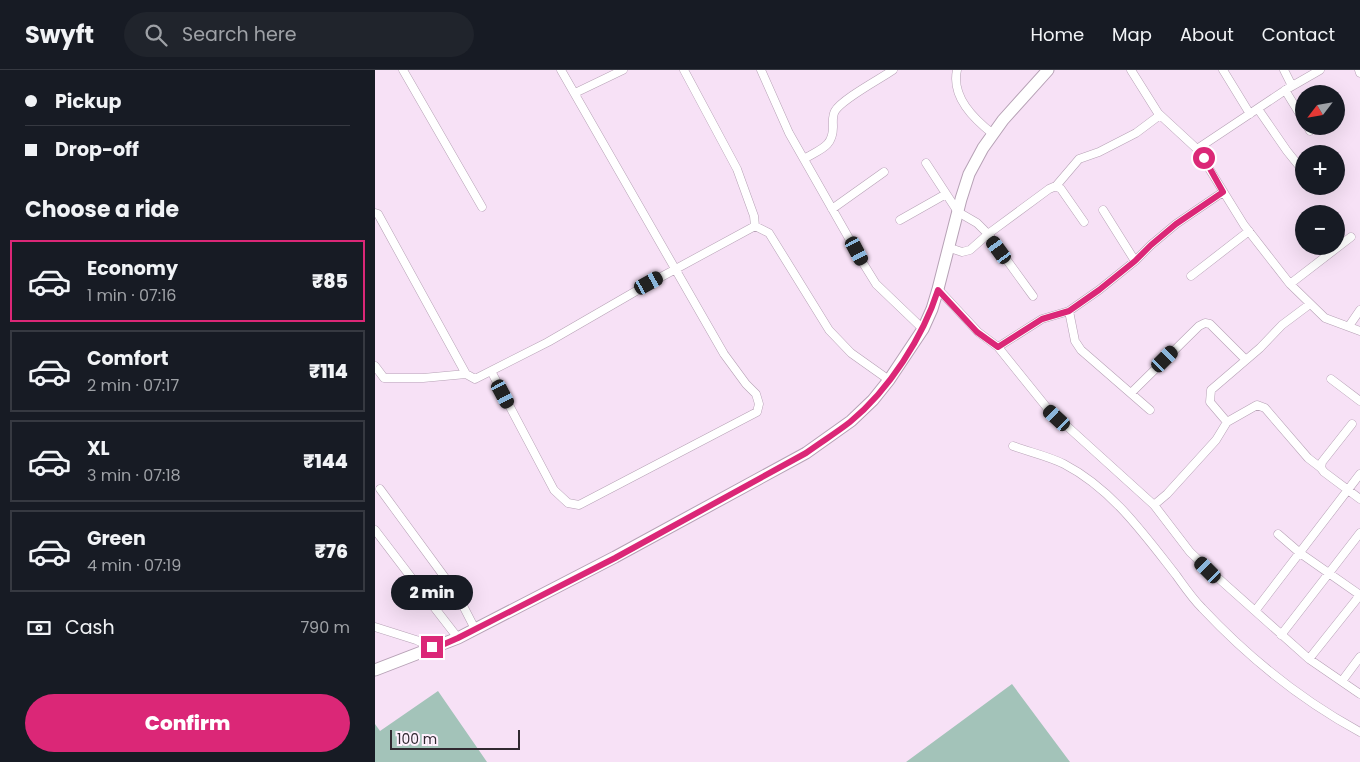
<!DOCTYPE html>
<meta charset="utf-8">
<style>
body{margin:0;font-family:Poppins,sans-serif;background:#20242c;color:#f1f3f6;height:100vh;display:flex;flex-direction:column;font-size:19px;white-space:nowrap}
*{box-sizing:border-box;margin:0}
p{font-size:16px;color:#9ea1a6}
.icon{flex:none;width:28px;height:28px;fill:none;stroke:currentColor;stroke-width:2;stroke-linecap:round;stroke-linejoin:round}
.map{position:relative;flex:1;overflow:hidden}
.sheet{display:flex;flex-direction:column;background:#171b24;width:375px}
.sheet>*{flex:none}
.banner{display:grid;align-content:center;height:110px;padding:0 25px;background:#171b24}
.needle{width:32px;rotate:239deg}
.tools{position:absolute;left:920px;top:15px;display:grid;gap:10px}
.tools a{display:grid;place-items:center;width:50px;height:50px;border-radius:50%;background:#171b24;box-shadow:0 5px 20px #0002;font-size:25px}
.scale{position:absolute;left:15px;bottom:12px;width:130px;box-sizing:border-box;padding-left:5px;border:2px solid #312931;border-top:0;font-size:14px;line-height:18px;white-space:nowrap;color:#312931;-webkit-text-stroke:4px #fff1fe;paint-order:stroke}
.end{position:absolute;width:22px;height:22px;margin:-11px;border:6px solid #db2777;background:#fff;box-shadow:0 0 0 2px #fff}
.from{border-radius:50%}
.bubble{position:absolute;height:35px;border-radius:18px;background:#171b24;box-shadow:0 5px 20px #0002;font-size:16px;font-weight:800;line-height:35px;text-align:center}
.car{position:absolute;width:15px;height:30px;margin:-15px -8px;border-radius:6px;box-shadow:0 0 4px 1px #0007;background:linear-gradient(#222 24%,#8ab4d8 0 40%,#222 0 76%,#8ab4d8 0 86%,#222 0)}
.banner b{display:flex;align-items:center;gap:18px;height:48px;font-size:19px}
.banner b+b{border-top:1px solid #363941}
.banner i{width:12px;height:12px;background:#f1f3f6}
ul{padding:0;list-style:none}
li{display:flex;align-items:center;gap:15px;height:82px;margin:0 10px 8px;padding:0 15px;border:2px solid #363941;border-radius:0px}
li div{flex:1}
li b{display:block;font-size:19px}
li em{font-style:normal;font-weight:800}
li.on{border-color:#db2777}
li>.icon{width:45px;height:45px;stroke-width:1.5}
h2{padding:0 25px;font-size:22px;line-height:60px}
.pay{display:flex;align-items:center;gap:12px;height:55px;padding:0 25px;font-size:19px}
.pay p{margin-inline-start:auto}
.primary-button{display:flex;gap:10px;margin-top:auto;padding:10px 25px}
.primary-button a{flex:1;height:58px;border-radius:30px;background:#db2777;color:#fff;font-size:20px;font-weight:800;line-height:58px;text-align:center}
header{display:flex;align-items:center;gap:30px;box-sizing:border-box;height:70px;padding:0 25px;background:#171b24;border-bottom:1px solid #363941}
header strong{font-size:24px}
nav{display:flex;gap:28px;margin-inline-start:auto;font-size:18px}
.search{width:350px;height:45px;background:#20242c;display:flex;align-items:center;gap:12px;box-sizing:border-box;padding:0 18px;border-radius:28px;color:#9ea1a6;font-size:19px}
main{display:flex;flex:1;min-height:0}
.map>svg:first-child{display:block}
.building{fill:#a3c3b9}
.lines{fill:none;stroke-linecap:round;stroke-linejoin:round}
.minor-casing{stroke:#b6a1b5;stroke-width:9}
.primary-casing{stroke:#b6a1b5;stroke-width:13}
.minor{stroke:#fff;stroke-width:8}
.primary{stroke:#fff;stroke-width:11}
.route{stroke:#db2777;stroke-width:6}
</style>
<header>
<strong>Swyft</strong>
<div class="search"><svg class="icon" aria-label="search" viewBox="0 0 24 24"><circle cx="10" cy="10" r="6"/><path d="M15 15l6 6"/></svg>Search here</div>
<nav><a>Home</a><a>Map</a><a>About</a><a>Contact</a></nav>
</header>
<main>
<section class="sheet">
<div class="banner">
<b><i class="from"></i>Pickup</b>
<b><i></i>Drop-off</b>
</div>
<h2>Choose a ride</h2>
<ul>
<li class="on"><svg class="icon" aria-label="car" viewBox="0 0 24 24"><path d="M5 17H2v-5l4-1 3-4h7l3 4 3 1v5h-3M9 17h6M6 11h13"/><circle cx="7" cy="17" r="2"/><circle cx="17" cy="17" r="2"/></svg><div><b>Economy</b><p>1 min · 07:16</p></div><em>₹85</em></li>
<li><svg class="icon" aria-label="car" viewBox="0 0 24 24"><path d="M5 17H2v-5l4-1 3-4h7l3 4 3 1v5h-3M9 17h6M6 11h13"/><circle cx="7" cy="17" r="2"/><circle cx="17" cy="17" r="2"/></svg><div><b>Comfort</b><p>2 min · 07:17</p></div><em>₹114</em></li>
<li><svg class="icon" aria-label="car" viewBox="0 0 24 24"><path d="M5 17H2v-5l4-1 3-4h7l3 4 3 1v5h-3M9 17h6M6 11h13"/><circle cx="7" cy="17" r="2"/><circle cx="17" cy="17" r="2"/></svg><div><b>XL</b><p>3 min · 07:18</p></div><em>₹144</em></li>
<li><svg class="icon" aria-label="car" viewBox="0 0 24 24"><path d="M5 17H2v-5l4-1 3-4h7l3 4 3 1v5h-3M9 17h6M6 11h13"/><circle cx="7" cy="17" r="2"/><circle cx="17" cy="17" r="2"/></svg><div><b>Green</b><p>4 min · 07:19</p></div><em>₹76</em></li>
</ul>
<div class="pay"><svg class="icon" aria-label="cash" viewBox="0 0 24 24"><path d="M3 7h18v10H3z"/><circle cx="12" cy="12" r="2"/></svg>Cash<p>790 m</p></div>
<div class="primary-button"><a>Confirm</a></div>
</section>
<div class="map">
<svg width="985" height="692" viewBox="0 0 985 692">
<rect width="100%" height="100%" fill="#f7e1f6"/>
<path class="building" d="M 637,614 L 695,692 L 531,692 Z
M 63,621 L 112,692 L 0,692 L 0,654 L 5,661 Z"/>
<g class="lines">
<g class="minor-casing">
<path id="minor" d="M 28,0 L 107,137
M 386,0 L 414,63 L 488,193 L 501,214 L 548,259
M 582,0 C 576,27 599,49 618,64
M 756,0 L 783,43 L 822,79 L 869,155 L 915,214 L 950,248 L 985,261
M 848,0 L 875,44
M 909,0 L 917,16
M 984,0 L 985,3
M 910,20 L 929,51
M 200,23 L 248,0
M 883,39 L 912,81 L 929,102
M 932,56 L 935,61
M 822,79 L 912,19 L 945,0
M 429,89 C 445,79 458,77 458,57 C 458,52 457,46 460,41 C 467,29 505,9 518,0
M 551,93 L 583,142 L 602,153 L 613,164 L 658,226
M 681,116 L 704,89 L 724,82 L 761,63 L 785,45
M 457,139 L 509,102
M 728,140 L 760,191
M 0,143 L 3,144 L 91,304 L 100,309 L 173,272 L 275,213 L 380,156 L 379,146 L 362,99 L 309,0
M 525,150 L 571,124
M 380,156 L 394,163 L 454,260 L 476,283 L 514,310
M 575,178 L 587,182 L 595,180 L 613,164 L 674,119 L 681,116 L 686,119 L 709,152
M 816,206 L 874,161
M 915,214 L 976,167
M 563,219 L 603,262 L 623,277 L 673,339 L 779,435 L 815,482 L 833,499 L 934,589 L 985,624
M 694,241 L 700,271 L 706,280 L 775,340
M 974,256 L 985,240
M 623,277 L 667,249 L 694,241 L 724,220 L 760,191 L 776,175 L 801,154 L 848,122
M 0,296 L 9,308 L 48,308 L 91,304
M 116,301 L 179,420 L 193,433 L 204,435 L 382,342 L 384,334 L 381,324 L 371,314 L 349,284 L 186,0
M 956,309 L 985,331
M 756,323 L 824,256 L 830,253 L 835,254 L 871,290
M 852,352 L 882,335 L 890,338 L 933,388 L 946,398
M 977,354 L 947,392 L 946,398 L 949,402 L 985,429
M 638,376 C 654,382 673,386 689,394 C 737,419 768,463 801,505 C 809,516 817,528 827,538 C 873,587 926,630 985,662
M 5,419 L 82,524 L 100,559
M 779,435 L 792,424 L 841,370 L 852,352 L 835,332 L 836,320 L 885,278 L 907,255 L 935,234
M 0,460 L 45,519 L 83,568
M 903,464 L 925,483 L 985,525
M 880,541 L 985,404
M 0,557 L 41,570 L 57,577
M 906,565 L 985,463
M 934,589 L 985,525
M 967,611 L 985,587"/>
</g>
<g class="primary-casing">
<path id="primary" d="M 0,600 L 83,568 L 240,487 L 431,383 L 476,351 L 498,330 L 514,310 L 548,259 L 557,239 L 563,219 L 586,129 L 594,104 L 608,78 L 628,50 L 673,0"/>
</g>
<use href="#minor" class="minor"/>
<use href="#primary" class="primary"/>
</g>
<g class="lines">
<path class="route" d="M 57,577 L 67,575 L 83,568 L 240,488 L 431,383 C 446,372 461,363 475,352 C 514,320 548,267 563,220 L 602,262 L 623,277 L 667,249 L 694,241 L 724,220 L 760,191 L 776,175 L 801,154 L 848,122 L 829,88"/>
</g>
</svg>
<div class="tools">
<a><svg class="needle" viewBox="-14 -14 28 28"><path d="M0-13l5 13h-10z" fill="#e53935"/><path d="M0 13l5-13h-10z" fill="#9ea1a6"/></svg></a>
<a>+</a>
<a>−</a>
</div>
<div class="scale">100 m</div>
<i class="end from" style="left:829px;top:88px"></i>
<i class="end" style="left:57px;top:577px"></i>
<div class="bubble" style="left:16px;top:505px;width:82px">2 min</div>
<i class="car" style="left:624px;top:180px;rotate:324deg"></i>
<i class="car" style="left:482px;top:181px;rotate:152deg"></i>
<i class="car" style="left:274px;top:213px;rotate:61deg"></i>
<i class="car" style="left:790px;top:289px;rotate:45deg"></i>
<i class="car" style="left:128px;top:324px;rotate:152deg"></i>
<i class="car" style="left:682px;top:348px;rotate:313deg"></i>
<i class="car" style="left:833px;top:500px;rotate:315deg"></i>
</div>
</main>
